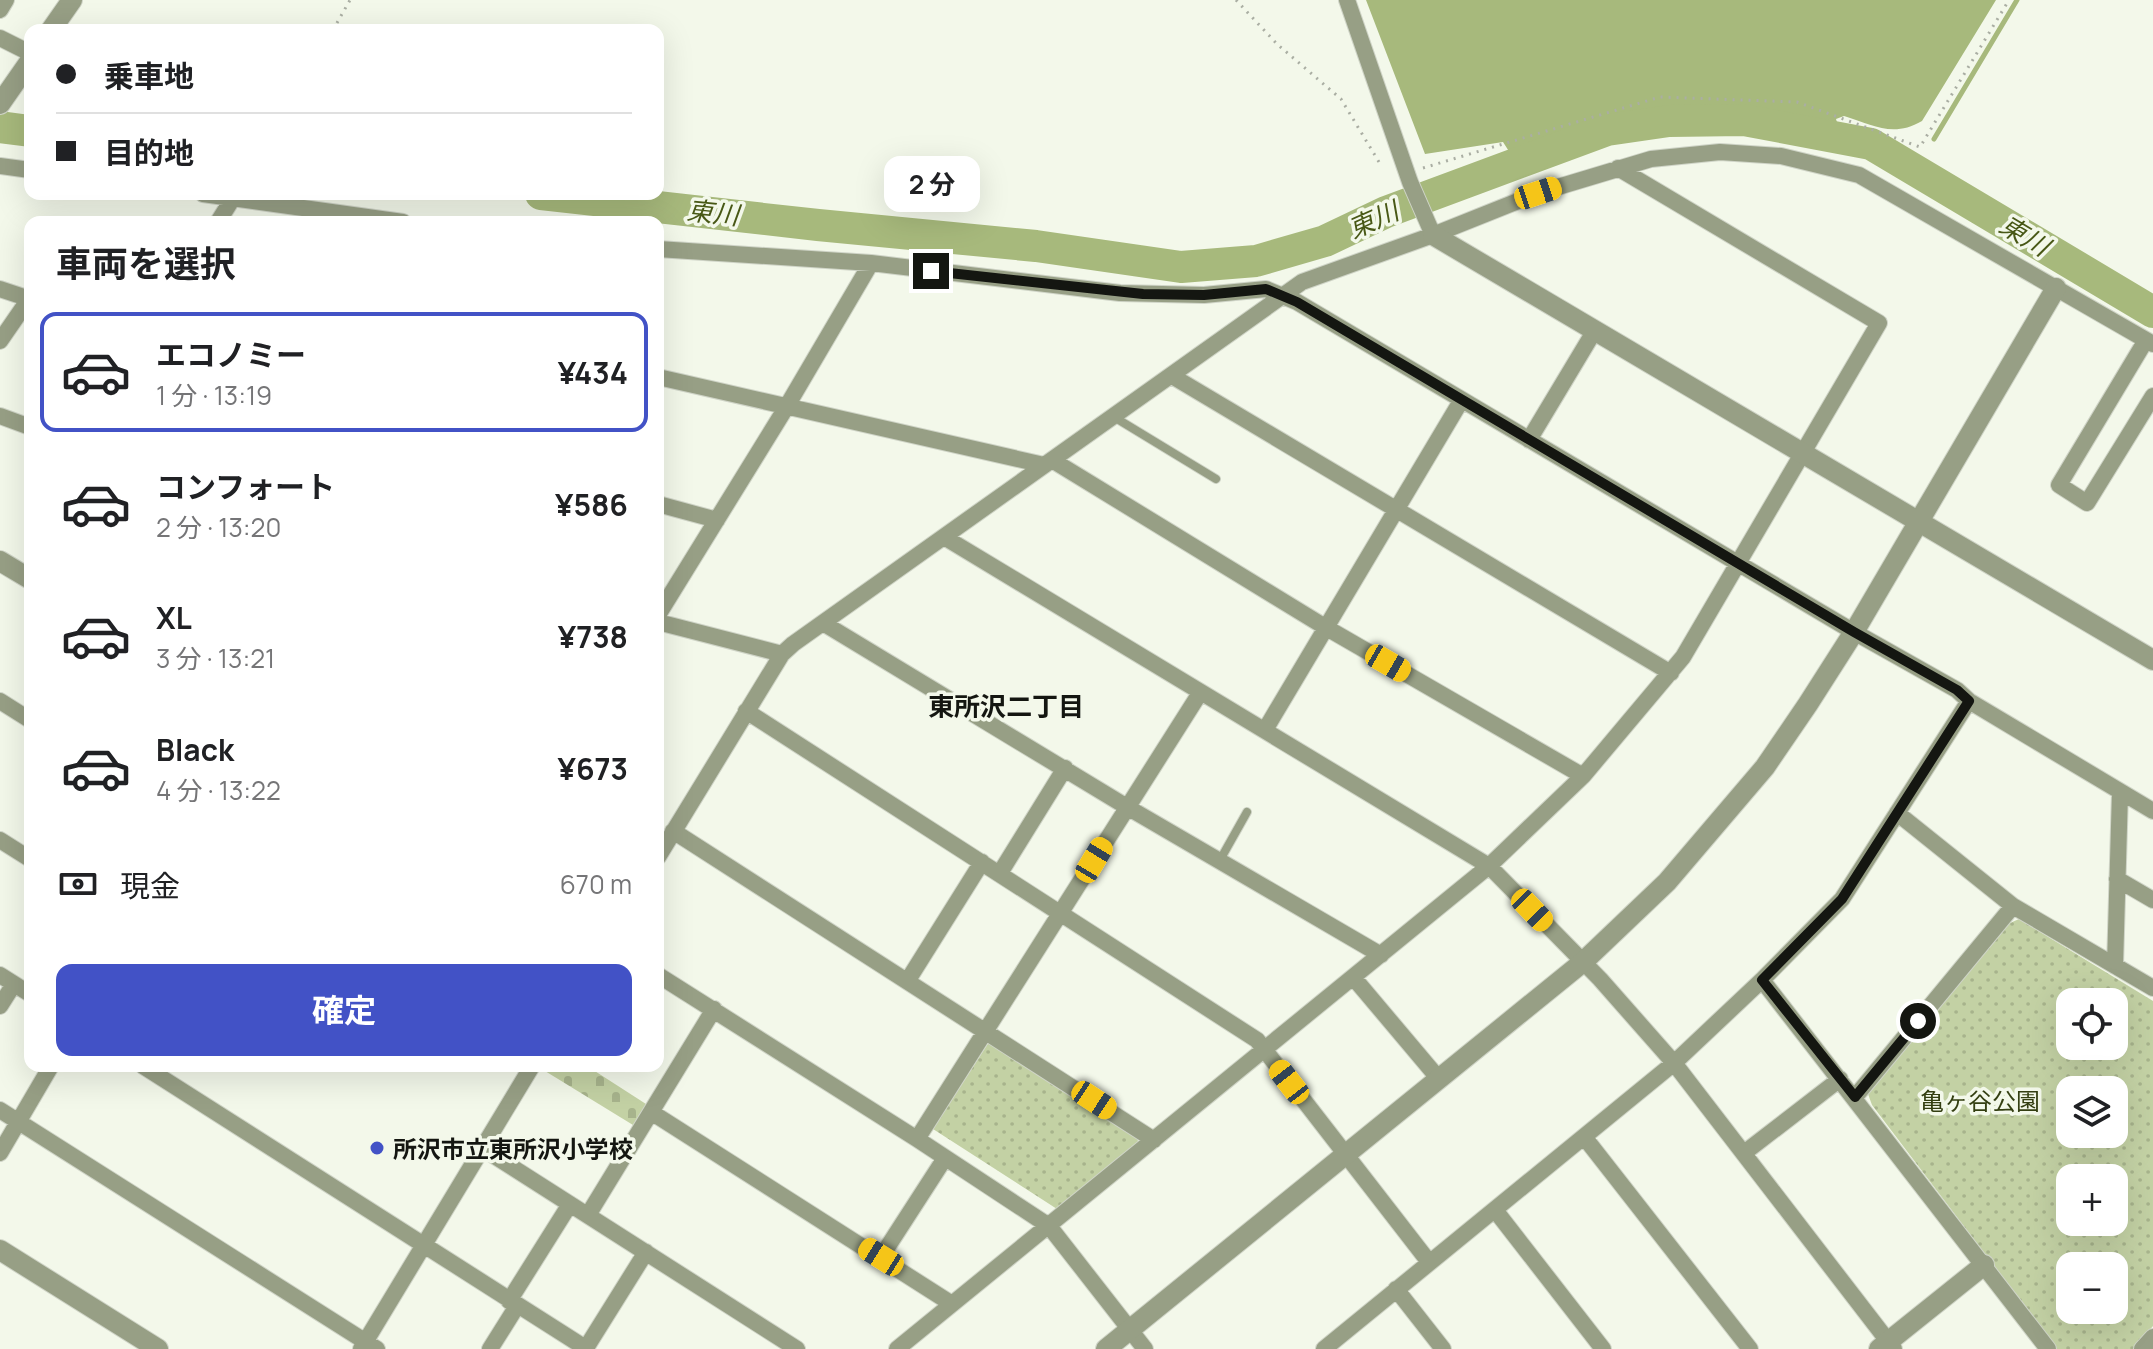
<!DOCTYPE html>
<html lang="ja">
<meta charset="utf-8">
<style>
body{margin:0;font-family:Manrope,"Noto Sans JP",sans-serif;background:#f2f2f2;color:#202124;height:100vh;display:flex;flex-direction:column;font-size:30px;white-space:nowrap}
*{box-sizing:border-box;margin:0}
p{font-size:26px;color:#757577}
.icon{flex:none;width:44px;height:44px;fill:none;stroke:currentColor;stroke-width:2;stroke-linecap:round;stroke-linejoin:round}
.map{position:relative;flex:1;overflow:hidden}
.drawer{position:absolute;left:24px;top:216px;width:640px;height:856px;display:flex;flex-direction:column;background:#fff;border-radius:16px;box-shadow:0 8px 32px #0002}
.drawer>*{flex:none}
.top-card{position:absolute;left:24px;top:24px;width:640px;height:176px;border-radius:16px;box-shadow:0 8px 32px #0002;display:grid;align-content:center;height:176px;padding:0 32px;background:#fff}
.tools{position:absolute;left:2056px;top:988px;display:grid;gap:16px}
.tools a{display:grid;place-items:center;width:72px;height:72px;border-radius:16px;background:#fff;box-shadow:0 8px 32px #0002;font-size:40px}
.end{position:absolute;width:36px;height:36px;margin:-18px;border:10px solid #141611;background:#fff;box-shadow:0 0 0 4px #fff}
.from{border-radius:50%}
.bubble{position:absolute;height:56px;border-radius:16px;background:#fff;box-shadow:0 8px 32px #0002;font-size:26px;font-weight:700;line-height:56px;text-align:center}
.car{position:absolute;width:24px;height:48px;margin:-24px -12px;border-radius:10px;box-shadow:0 0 6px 2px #0007;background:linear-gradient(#f5c518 24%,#345 0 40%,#f5c518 0 76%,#345 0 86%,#f5c518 0)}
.top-card b{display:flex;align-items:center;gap:28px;height:76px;font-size:30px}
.top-card b+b{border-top:2px solid #e0e0e0}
.top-card i{width:20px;height:20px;background:#202124}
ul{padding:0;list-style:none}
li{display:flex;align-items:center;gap:24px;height:120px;margin:0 16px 12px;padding:0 16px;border:4px solid transparent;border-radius:16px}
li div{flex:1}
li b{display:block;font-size:30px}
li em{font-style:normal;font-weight:700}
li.on{border-color:#4252c6}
li>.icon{width:72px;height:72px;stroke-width:1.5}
h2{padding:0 32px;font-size:36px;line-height:96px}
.pay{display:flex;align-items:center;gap:20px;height:88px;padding:0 32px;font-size:30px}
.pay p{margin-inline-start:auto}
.button{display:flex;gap:16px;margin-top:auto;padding:16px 32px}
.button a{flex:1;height:92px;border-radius:16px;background:#4252c6;color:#fff;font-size:32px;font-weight:700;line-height:92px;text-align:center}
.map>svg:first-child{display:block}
.cemetery{fill:url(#cemetery-stones)}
.park{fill:url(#park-dots);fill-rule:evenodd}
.water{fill:#a7b97c}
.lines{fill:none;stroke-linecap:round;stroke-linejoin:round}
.stream{stroke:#a7b97c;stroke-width:5}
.river{stroke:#a7b97c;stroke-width:32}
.service-casing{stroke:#cfd4c7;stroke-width:10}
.minor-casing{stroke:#cfd4c7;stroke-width:18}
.tertiary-casing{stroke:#cfd4c7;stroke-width:22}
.path{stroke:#aaaea3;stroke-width:3;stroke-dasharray:2 6;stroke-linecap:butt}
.service{stroke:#979f85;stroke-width:8}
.minor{stroke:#979f85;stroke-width:16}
.tertiary{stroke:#979f85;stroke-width:20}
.route{stroke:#141611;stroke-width:10}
.poi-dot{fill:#4252c6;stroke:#f3f8ea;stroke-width:3}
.labels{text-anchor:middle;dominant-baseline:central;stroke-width:7;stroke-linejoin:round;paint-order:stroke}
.park-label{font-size:24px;fill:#343f12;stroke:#f3f8ea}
.poi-label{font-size:24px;font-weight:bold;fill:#141611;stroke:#f3f8ea;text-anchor:start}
.water-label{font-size:26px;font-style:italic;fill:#485816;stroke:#f3f8ea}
.neighbourhood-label{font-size:26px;font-weight:bold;fill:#141611;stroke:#f3f8ea}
</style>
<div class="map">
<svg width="2153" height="1349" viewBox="0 0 2153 1349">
<defs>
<pattern id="cemetery-stones" width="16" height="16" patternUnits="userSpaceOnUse" patternTransform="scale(2)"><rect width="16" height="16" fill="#c3d1a4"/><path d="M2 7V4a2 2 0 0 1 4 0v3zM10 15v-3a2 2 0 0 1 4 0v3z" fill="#a7b38c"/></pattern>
<pattern id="park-dots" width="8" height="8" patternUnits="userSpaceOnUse" patternTransform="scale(2)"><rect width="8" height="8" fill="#c3d1a4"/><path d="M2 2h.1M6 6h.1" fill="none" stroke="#a7b38c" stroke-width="1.8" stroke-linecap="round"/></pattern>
</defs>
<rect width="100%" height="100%" fill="#f3f8ea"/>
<path class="cemetery" d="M 548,1066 L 587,1066 L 646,1104 L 633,1125 L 545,1071 Z"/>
<path class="park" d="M 2019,919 L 2153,1001 L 2153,1326 L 2133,1349 L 2057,1349 L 1872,1105 L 1868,1094 L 2008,924 ZM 2070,1002 L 2114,1002 L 2114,1046 L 2070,1046 ZM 2070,1090 L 2114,1090 L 2114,1134 L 2070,1134 ZM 2070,1178 L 2114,1178 L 2114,1222 L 2070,1222 ZM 2070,1266 L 2114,1266 L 2114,1310 L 2070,1310 Z
M 989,1042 L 1137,1134 L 1138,1142 L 1057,1209 L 933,1129 Z"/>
<path class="water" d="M 1366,0 L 1996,0 L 1922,121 C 1893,138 1873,125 1844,116 L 1836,119 L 1840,132 L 1797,121 L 1732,111 L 1681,110 L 1588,126 L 1512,156 L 1503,142 L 1425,154 Z"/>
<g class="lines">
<path class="stream" d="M 1934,139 L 2017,0"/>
<path class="river" d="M 0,127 L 30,131
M 541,194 L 818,225 L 1036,246 L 1181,267 L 1256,261 L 1325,241 L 1386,212 L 1607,130 L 1669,121 L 1744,120 L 1871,144 L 2153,312"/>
<g class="service-casing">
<path id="service" d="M 1114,417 L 1216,479
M 1220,860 L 1247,812"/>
</g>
<g class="minor-casing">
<path id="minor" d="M 1347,0 L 1410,182 L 1433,235
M 0,10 L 6,0
M 0,38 L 30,53
M 0,166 L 30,170
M 203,194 L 403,222
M 218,222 L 233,198
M 658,249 L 871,263 L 1120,293 L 1204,295 L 1266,289 L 1297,302 L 1854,632 L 1957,690 L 1969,701 L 2153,811
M 0,289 L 30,299
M 2146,340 L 2059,485 L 2087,503 L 2153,396
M 0,341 L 29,299
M 1172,376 L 1671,673
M 658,377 L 1044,465
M 0,416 L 30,427
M 1529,440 L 1595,330
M 1052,460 L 1325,627 L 1583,776
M 658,504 L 717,520
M 944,537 L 1489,866 L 1600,979 L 1674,1063 L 1894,1349
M 658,615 L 787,406 L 871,263
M 658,622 L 782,654
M 823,623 L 1127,807 L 1381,955
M 0,701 L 30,720
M 746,711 L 1257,1040 L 1429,1262
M 1265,730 L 1461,401
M 1897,813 L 2013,906 L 2153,988
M 673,831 L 1154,1140
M 0,840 L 30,859
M 658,857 L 782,654 L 793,644 L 1302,282 L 1433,235 L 1538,193 L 1651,159 L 1720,152 L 1781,156 L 1859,175 L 2153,344
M 1000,873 L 1065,768
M 2117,879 L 2153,900
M 2115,966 L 2120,792
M 0,975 L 30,994
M 658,975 L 917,1139 L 1049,1226 L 1145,1349
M 1353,977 L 1439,1079
M 908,980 L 982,862
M 1762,980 L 2048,1349
M 0,1006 L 14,984
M 143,1066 L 587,1349
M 1855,1097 L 2013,906
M 0,1110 L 377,1349
M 651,1112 L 952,1304
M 1585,1138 L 1750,1349
M 917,1139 L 1200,693
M 482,1148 L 797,1349
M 0,1153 L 51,1066
M 1744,1153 L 1840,1079
M 1495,1210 L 1603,1349
M 588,1215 L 714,1009
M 881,1257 L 945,1158
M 1396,1289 L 1443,1349
M 509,1301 L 570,1204
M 586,1348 L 646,1252
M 361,1349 L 532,1066
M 490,1349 L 517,1306
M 897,1349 L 1489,866 L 1583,776 L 1683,657 L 1879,323 L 1618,168
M 1324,1349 L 1674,1063 L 1762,980 L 1842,899 L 1969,701
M 2142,1349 L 2153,1337"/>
</g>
<g class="tertiary-casing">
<path id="tertiary" d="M 51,30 L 72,0
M 0,104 L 30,61
M 1433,235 L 2153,660
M 0,561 L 30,579
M 0,1250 L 158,1349
M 1106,1349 L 1583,962 L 1667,882 L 1765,767 L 1808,704 L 1854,632 L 2056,288
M 1879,1349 L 1984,1265"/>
</g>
<path class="path" d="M 1236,0 L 1277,44 L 1341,99 L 1379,162 L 1384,162
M 333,30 L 350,0
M 1423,168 L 1660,97 L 1797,102 L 1920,147 L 2009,0"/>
<use href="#service" class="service"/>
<use href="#minor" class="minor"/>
<use href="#tertiary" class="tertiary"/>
</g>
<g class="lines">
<path class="route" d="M 931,271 L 1143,294 L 1204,295 L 1266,289 L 1297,302 L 1854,632 L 1957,690 L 1969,701 L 1842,899 L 1762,980 L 1855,1097 L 1918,1021"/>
</g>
<circle class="poi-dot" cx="377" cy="1148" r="8"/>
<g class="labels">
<g class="park-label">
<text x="1980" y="1100">亀ヶ谷公園</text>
</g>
<g class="poi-label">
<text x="393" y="1148">所沢市立東所沢小学校</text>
</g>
<g class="water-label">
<text transform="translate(713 212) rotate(6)">東川</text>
<text transform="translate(1373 219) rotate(-24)">東川</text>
<text transform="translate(2025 235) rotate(31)">東川</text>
</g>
<g class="neighbourhood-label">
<text x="1006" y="706">東所沢二丁目</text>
</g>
</g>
</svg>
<div class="tools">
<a><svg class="icon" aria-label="locate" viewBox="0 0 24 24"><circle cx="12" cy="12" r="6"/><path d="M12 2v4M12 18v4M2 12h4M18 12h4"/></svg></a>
<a><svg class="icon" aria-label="layers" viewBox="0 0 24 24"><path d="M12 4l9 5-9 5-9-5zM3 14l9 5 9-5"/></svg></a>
<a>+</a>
<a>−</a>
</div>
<i class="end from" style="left:1918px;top:1021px"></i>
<i class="end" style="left:931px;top:271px"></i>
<div class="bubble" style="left:884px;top:156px;width:96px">2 分</div>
<i class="car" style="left:1538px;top:193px;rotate:72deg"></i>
<i class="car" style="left:1388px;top:663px;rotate:120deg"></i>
<i class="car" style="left:1094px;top:860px;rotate:31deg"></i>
<i class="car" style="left:1532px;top:910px;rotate:136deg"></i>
<i class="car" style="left:1289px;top:1082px;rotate:322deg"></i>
<i class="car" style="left:1094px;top:1100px;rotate:123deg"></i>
<i class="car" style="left:881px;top:1257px;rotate:302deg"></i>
<div class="top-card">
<b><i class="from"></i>乗車地</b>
<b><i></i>目的地</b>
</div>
<section class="drawer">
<h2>車両を選択</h2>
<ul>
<li class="on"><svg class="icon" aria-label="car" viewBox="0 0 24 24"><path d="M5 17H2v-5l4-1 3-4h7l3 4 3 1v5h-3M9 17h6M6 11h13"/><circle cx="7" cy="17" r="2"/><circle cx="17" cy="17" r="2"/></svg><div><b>エコノミー</b><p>1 分 · 13:19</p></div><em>¥434</em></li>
<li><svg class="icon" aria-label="car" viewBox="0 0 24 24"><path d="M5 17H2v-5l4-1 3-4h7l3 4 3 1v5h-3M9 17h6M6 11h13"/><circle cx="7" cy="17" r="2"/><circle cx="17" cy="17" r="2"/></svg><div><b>コンフォート</b><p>2 分 · 13:20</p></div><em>¥586</em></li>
<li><svg class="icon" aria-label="car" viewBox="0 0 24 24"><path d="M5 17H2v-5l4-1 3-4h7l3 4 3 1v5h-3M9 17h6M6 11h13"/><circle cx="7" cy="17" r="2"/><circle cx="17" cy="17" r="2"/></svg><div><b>XL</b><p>3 分 · 13:21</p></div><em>¥738</em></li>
<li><svg class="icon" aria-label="car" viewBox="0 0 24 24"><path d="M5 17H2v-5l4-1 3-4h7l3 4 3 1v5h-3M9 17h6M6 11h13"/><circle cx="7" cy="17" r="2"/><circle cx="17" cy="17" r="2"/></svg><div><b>Black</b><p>4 分 · 13:22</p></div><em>¥673</em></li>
</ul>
<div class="pay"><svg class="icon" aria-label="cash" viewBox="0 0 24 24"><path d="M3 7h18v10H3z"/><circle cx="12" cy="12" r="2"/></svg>現金<p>670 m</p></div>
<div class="button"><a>確定</a></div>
</section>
</div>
